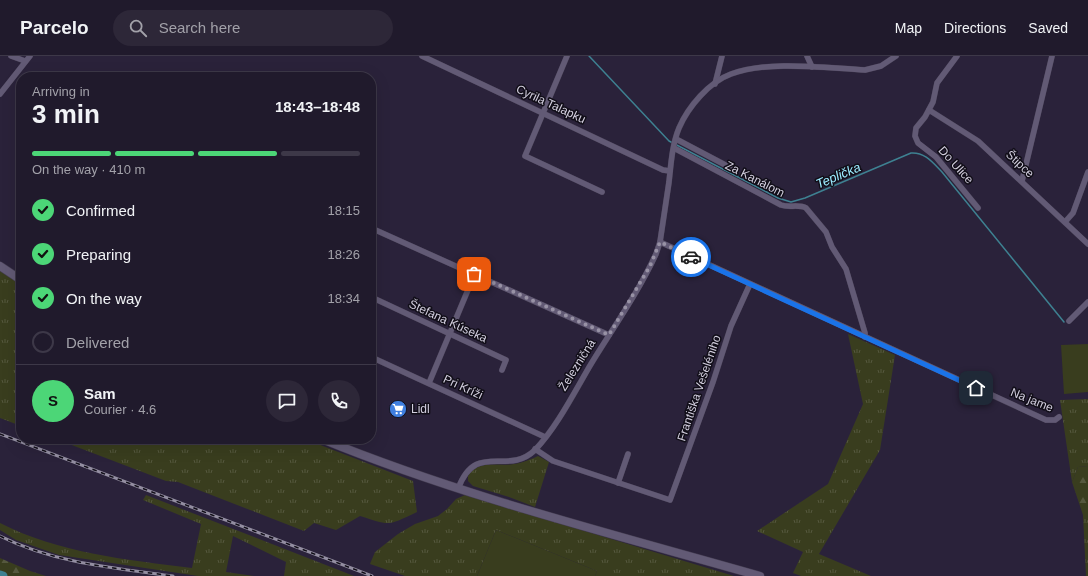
<!DOCTYPE html>
<meta charset="utf-8">
<style>
:root{--surface:#201a2c;--page:#2d2738;--text:#f1f3f6;--muted:#a2a1a9;--line:#3d3848;--accent:#4cd677}
body{margin:0;font-family:Helvetica,sans-serif;background:var(--page);color:var(--text);height:100vh;display:flex;flex-direction:column;font-size:15px;white-space:nowrap}
*{box-sizing:border-box;margin:0}
p{font-size:13px;color:var(--muted)}
.icon{flex:none;width:22px;height:22px;fill:none;stroke:currentColor;stroke-width:2;stroke-linecap:round;stroke-linejoin:round}
.map{position:relative;flex:1;overflow:hidden}
.drawer{position:absolute;left:16px;top:16px;width:360px;height:372px;display:flex;flex-direction:column;background:var(--surface);border-radius:16px;box-shadow:0 4px 16px #0002,0 0 0 1px var(--line)}
.drawer>*{flex:none}
.pin{position:absolute;display:grid;place-items:center;width:34px;height:34px;color:#fff;margin:-17px;border-radius:8px;box-shadow:0 2px 6px #0006}
.courier{position:absolute;display:grid;place-items:center;width:40px;height:40px;margin:-20px;border:3px solid #1a73e8;border-radius:50%;background:#fff;color:#222;box-shadow:0 1px 5px #0007}
.headline em{font-style:normal;font-weight:700}
.headline div{display:flex;flex-direction:column-reverse}
.headline{display:flex;align-items:center;justify-content:space-between;height:68px;padding:0 16px}
h1{font-size:26px;font-weight:700;line-height:30px}
.bar{display:grid;grid-template-columns:repeat(4,1fr);gap:6px 4px;align-content:center;height:48px;padding:0 16px}
.bar i{height:5px;border-radius:3px;background:var(--line)}
.bar .selected{background:var(--accent)}
.bar p{grid-column:span 4}
.line{display:flex;align-items:center;gap:10px;padding:0 16px;border-top:1px solid var(--line)}
.line div{flex:1}
.round{display:grid;place-items:center;flex:none;width:42px;height:42px;border-radius:21px;background:var(--page)}
ol{padding:0 16px;list-style:none}
li{display:flex;align-items:center;gap:12px;height:44px}
li p{margin-inline-start:auto}
li .icon{padding:4px;border-radius:50%;background:var(--accent);color:#111;stroke-width:4}
li:last-child{color:var(--muted)}
li i{width:22px;height:22px;border:2px solid var(--line);border-radius:50%}
header{display:flex;align-items:center;gap:24px;box-sizing:border-box;height:56px;padding:0 20px;background:var(--surface);border-bottom:1px solid var(--line)}
header strong{font-size:19px}
nav{display:flex;gap:22px;margin-inline-start:auto;font-size:14px}
.search{width:280px;height:36px;background:var(--page);display:flex;align-items:center;gap:10px;box-sizing:border-box;padding:0 14px;border-radius:22px;color:var(--muted);font-size:15px}
.map>svg:first-child{display:block}
</style>
<header>
<strong>Parcelo</strong>
<div class="search"><svg class="icon" aria-label="search" viewBox="0 0 24 24"><circle cx="10" cy="10" r="6"/><path d="M15 15l6 6"/></svg>Search here</div>
<nav><a>Map</a><a>Directions</a><a>Saved</a></nav>
</header>
<div class="map">
<svg width="1088" height="520" viewBox="0 0 1088 520">
<defs>
<pattern id="grass-tufts" width="24" height="20" patternUnits="userSpaceOnUse"><rect width="24" height="20" fill="#393d1e"/><path d="M3 7l-1-3M5 7V3M7 7l1-3M15 17l-1-3M17 17v-4M19 17l1-3" fill="none" stroke="#55583e"/></pattern>
<pattern id="forest-firs" width="22" height="20" patternUnits="userSpaceOnUse"><rect width="22" height="20" fill="#393d1e"/><path d="M5 1l3.5 6h-7zM16 11l3.5 6h-7z" fill="#55583e"/></pattern>
</defs>
<rect width="100%" height="100%" fill="#2a223a"/>
<g fill="url(#grass-tufts)">
<polygon points="0,214 21,229 21,370 0,362"/>
<polygon points="848,278 895,299 880,394 819,498 871,520 801,520 793,517 803,496 757,475 828,428 863,348"/>
<polygon points="1088,343 1088,410 1078,411 1072,426 1060,344"/>
<path d="M56,383H305L413,425L417,456C387,470 391,470 360,460L336,474L314,467L304,475L178,426L166,425Z"/>
<path d="M538,400L549,406L535,451L509,441L473,430L468,425V420C479,403 498,411 514,408C523,407 531,403 538,400Z"/>
<path d="M146,439L354,520H284L286,506L233,480L226,516L254,520H198L59,499L16,484L0,474V467C58,497 128,504 192,512L201,468L143,444Z"/>
<polygon points="465,439 734,520 595,520 597,515 496,474 477,520 405,520 370,508 375,496 398,478 415,468 438,460 447,453 456,443"/>
<polygon points="1083,459 1088,459 1088,520 1086,520"/>
</g>
<g fill="url(#forest-firs)">
<polygon points="1088,410 1088,459 1083,459 1072,426 1078,411"/>
<polygon points="0,502 30,515 46,520 0,520"/>
</g>
<g fill="#393d1e">
<polygon points="1088,288 1088,336 1064,338 1061,289"/>
<polygon points="496,474 597,515 595,520 477,520"/>
</g>
<g fill="none" stroke-linecap="round" stroke-linejoin="round">
<path stroke="#3e8191" stroke-width="1.5" d="M589,0L669,85L778,142L791,146L805,142L911,97C925,96 933,107 942,116L1064,266"/>
<polyline stroke="#3e8191" stroke-width="9" points="0,519 3,520"/>
<defs>
<g id="minor">
<polyline points="11,0 25,5"/>
<polyline points="422,0 663,114 670,115"/>
<polyline points="567,0 525,100 602,136"/>
<polyline points="807,0 812,11"/>
<polyline points="957,0 937,27 933,46 925,61 916,72 915,80 918,87 936,101 978,152"/>
<polyline points="715,28 722,0"/>
<polyline points="0,38 30,0"/>
<polyline points="929,54 978,85 1088,188"/>
<polyline points="676,83 731,112"/>
<path d="M674,92L781,149C789,152 799,148 806,152L826,176L832,191L846,213L865,277V281"/>
<polyline points="1022,125 1052,0"/>
<polyline points="1065,166 1073,157 1088,116"/>
<polyline points="371,172 609,279"/>
<polyline points="660,186 1046,364 1055,364 1059,361"/>
<polyline points="371,241 506,304 502,314"/>
<polyline points="1069,265 1088,246"/>
<polyline points="371,301 545,381"/>
<polyline points="429,327 478,210"/>
<polyline points="535,393 553,405 670,444 713,326 731,270 750,228"/>
<polyline points="618,427 628,398"/>
<path d="M458,433C476,384 507,421 535,394C557,371 575,335 591,308C613,272 638,237 656,198L660,186C663,166 666,146 669,126C671,108 672,89 679,72C688,51 709,26 731,18C770,4 824,12 865,14L881,10L896,0"/>
</g>
<g id="secondary">
<polyline points="0,210 21,224"/>
<path d="M322,383C464,441 613,478 760,520"/>
</g>
</defs>
<use href="#minor" stroke="#453e52" stroke-width="6"/>
<use href="#secondary" stroke="#453e52" stroke-width="9"/>
<use href="#minor" stroke="#625a75" stroke-width="5.5"/>
<use href="#secondary" stroke="#625a75" stroke-width="8"/>
<defs>
<g id="rail">
<polyline points="0,378 372,520"/>
<path d="M0,480C54,507 114,512 173,520"/>
</g>
</defs>
<use href="#rail" stroke="#938ea1" stroke-width="3"/>
<use href="#rail" stroke="#110e18" stroke-width="1.5" stroke-dasharray="4.5" stroke-linecap="butt"/>
</g>
<g fill="none" stroke-linecap="round" stroke-linejoin="round">
<polyline stroke="#9892a5" stroke-width="4" stroke-dasharray="0 7.2" points="474,218 609,279 650,210 660,186 691,201"/>
<polyline stroke="#1a73e8" stroke-width="5" points="691,201 976,332"/>
</g>
<defs>
<symbol id="supermarket-disc" viewBox="-11 -11 22 22"><circle r="9.5" fill="#3f7fe0" stroke="#110e18"/><path d="M-6-5.5h2.5l.6 2H6L4.5 2H-2.5L-4.4-4H-6ZM-1.5 3.2a1.3 1.3 0 1 0 .1 0ZM3 3.2a1.3 1.3 0 1 0 .1 0Z" fill="#fff"/></symbol>
</defs>
<g fill-rule="evenodd">
<use href="#supermarket-disc" x="388" y="343" width="20" height="20"/>
</g>
<g text-anchor="middle" stroke-width="3" stroke-linejoin="round" paint-order="stroke">
<g font-size="12" fill="#d3cfdf" stroke="#110e18">
<text transform="translate(551 48) rotate(25)" y="4">Cyrila Talapku</text>
<text transform="translate(1020 108) rotate(43)" y="4">Štipce</text>
<text transform="translate(956 109) rotate(48)" y="4">Do Ulice</text>
<text transform="translate(755 123) rotate(27)" y="4">Za Kanálom</text>
<text transform="translate(448 265) rotate(25)" y="4">Štefana Kúseka</text>
<text transform="translate(577 309) rotate(-58)" y="4">Železničná</text>
<text transform="translate(463 331) rotate(25)" y="4">Pri Kríži</text>
<text transform="translate(699 332) rotate(-71)" y="4">Františka Vešeléniho</text>
<text transform="translate(1032 344) rotate(22)" y="4">Na jame</text>
</g>
<g font-size="12" fill="#d3cfdf" stroke="#110e18" text-anchor="start">
<text x="411" y="357">Lidl</text>
</g>
<g font-size="13" font-style="italic" fill="#9cebff" stroke="#110e18">
<text transform="translate(838 119) rotate(-23)" y="5">Teplička</text>
</g>
</g>
</svg>
<div class="pin" style="left:474px;top:218px;background:#ea580c"><svg class="icon" aria-label="bag" viewBox="0 0 24 24"><path d="M5 8h14l-1 12H6zM9 8a3 3 0 0 1 6 0"/></svg></div>
<div class="pin" style="left:976px;top:332px;background:#1f2937"><svg class="icon" aria-label="home" viewBox="0 0 24 24"><path d="M3 11l9-7 9 7M6 9v11h12V9"/></svg></div>
<div class="courier" style="left:691px;top:201px"><svg class="icon" aria-label="car" viewBox="0 0 24 24"><path d="M5 17H2v-5l4-1 3-4h7l3 4 3 1v5h-3M9 17h6M6 11h13"/><circle cx="7" cy="17" r="2"/><circle cx="17" cy="17" r="2"/></svg></div>
<section class="drawer">
<div class="headline"><div><h1>3 min</h1><p>Arriving in</p></div><em>18:43–18:48</em></div>
<div class="bar"><i class="selected"></i><i class="selected"></i><i class="selected"></i><i></i><p>On the way · 410 m</p></div>
<ol>
<li><svg class="icon" aria-label="check" viewBox="0 0 24 24"><path d="M5 12l5 5 9-10"/></svg>Confirmed<p>18:15</p></li>
<li><svg class="icon" aria-label="check" viewBox="0 0 24 24"><path d="M5 12l5 5 9-10"/></svg>Preparing<p>18:26</p></li>
<li><svg class="icon" aria-label="check" viewBox="0 0 24 24"><path d="M5 12l5 5 9-10"/></svg>On the way<p>18:34</p></li>
<li><i></i>Delivered</li>
</ol>
<div class="line" style="height:72px"><b class="round" style="background:var(--accent);color:#111">S</b><div><b>Sam</b><p>Courier · 4.6</p></div><a class="round"><svg class="icon" aria-label="chat" viewBox="0 0 24 24"><path d="M4 5h16v11H9l-5 4z"/></svg></a><a class="round"><svg class="icon" aria-label="phone" viewBox="0 0 24 24"><path d="M5 4h4l2 5-3 2q2 4 5 5l2-3 5 2v4C11 20 4 13 5 4z"/></svg></a></div>
</section>
</div>
